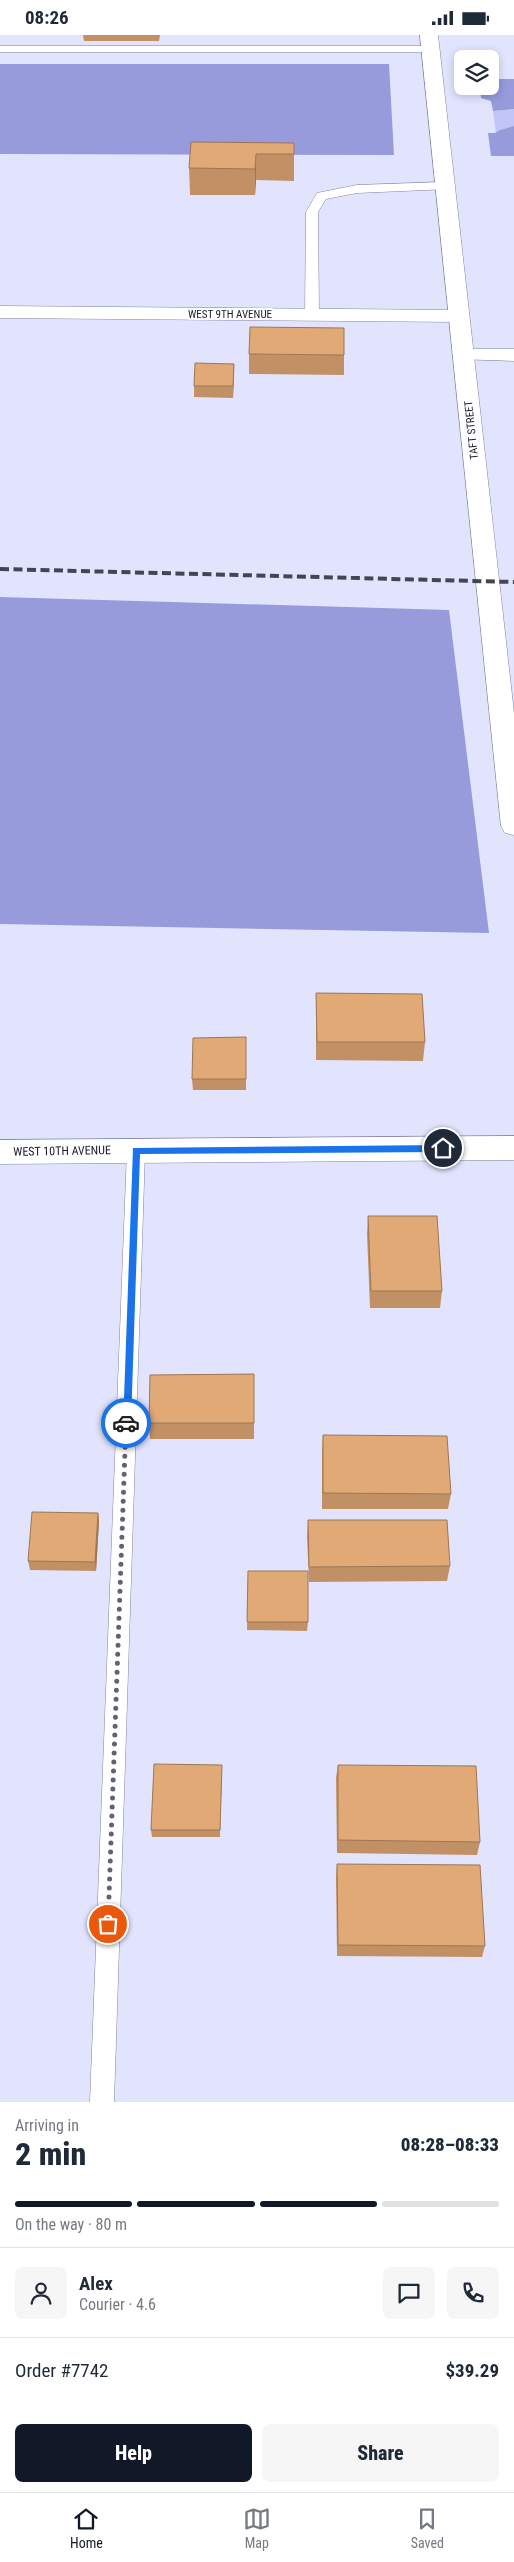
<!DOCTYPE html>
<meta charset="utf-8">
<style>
:root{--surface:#fff;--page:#f6f6f7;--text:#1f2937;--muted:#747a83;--line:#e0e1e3;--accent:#111827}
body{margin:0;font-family:"Roboto Condensed",sans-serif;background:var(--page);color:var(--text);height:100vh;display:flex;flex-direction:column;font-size:19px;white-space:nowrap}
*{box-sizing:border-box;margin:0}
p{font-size:16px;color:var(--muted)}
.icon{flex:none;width:28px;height:28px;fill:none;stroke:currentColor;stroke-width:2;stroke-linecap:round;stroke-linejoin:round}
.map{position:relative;height:2067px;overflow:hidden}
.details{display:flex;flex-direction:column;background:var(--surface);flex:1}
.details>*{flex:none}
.buttons{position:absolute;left:454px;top:15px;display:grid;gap:10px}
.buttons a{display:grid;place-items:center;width:45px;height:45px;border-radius:8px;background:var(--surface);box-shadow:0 2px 8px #0003;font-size:25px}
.pin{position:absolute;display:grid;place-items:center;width:42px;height:42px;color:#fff;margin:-21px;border:2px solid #fff;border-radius:50%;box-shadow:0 1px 5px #0007}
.courier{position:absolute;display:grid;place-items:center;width:50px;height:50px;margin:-25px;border:4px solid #1a73e8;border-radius:50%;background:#fff;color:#222;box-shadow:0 1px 6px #0007}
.headline em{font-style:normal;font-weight:800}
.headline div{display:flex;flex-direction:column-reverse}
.headline{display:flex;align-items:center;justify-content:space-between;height:85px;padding:0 15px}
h1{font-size:32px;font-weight:800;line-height:38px}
.bar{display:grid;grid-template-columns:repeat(4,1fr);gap:8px 5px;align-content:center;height:60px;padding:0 15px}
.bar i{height:6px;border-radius:4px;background:var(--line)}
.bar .active{background:var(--accent)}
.bar p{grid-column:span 4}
.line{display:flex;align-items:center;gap:12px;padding:0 15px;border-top:1px solid var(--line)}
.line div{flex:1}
.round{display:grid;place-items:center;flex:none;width:52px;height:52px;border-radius:8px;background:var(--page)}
.button{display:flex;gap:10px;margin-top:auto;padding:10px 15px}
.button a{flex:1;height:58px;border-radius:8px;background:var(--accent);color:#fff;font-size:20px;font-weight:800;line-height:58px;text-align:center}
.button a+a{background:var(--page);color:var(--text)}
.status{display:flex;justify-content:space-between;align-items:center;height:35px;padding:0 25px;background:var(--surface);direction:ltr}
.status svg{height:14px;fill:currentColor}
.menu{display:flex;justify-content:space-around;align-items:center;height:70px;border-top:1px solid var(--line);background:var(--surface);font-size:14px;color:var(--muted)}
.menu a{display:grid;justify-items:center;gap:2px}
.menu .active{color:var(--accent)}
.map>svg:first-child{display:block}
</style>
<div class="status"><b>08:26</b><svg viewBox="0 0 49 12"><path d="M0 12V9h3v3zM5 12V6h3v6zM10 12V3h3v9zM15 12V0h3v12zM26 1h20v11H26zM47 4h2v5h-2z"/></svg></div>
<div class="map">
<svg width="514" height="2067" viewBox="0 0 514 2067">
<rect width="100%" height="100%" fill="#e2e4fe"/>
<polygon fill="#c1c5f7" points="514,74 514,91 500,95 496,98 493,76"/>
<g fill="#979bdb">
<polygon points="0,29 389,29 394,120 0,119"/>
<polygon points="492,44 514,44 514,74 493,76 491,66 481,63 480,51 490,51 490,45"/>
<polygon points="514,91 514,121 491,121 488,98 495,98 500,95"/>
<polygon points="0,562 449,575 489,898 0,889"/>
</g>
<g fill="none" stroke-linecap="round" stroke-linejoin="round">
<defs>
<g id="lane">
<polygon points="0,11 430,11 436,14 430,17 0,17"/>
<polygon points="445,147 451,151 449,154 357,158 326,164 318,177 319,280 312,284 307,283 305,280 306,177 317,158 357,150"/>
<polygon points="136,1109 142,1111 145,1116 114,2067 90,2067 127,1116 130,1111"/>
</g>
<g id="street">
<polygon points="0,271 459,275 466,277 469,281 466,285 459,287 0,283"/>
<polygon points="463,314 514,314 514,326 456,324 453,320 456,316"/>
<polygon points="514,1101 514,1125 0,1129 0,1105"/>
</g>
<polygon id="secondary" points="420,0 438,0 514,678 514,800 505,798 501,791"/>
</defs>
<use href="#lane" stroke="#8183a1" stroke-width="1"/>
<use href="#street" stroke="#8183a1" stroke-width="1"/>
<use href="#secondary" stroke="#8183a1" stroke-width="1"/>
<use href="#lane" fill="#fff" fill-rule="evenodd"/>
<use href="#street" fill="#fff" fill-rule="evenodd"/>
<use href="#secondary" fill="#fff" fill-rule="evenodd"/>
<polyline stroke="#434553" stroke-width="4" stroke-dasharray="9 4.5" stroke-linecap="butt" points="0,534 514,547"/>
</g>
<g fill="#c19165">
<polygon points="83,0 160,0 159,6 84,6"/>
<polygon points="294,108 294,146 256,145 255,160 190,160 189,133"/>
<polygon points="249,319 344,320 344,340 249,339"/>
<polygon points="234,329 233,363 194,362 194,351"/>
<polygon points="316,958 425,1007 423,1026 316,1025"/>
<polygon points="246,1002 246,1055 193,1055 192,1044"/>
<polygon points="368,1181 442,1256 440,1273 370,1273 367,1199"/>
<polygon points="254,1339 254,1404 150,1404 149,1388"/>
<polygon points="323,1400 451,1459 448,1474 322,1474 322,1417"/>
<polygon points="98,1478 99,1487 96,1536 30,1535 28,1526"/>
<polygon points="308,1485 450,1531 447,1546 309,1547 307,1501"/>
<polygon points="248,1536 308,1587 307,1596 247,1595"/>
<polygon points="338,1730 480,1807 477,1820 337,1818 336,1743"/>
<polygon points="222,1737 220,1802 152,1802 151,1795"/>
<polygon points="337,1829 485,1911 482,1922 337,1921 336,1841"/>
</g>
<g fill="#9d7653">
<polygon points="256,119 256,145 255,160 255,134"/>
<polygon points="234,329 234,341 233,363 233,351"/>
<polygon points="98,1478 99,1487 96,1536 95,1527"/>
</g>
<g fill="#e0a976" stroke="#9d7653">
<polygon points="191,107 294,108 294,119 256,119 255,134 189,133"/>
<polygon points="250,292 344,293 344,320 249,319"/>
<polygon points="195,328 234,329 233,351 194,351"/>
<polygon points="316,958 422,959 425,1007 317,1007"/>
<polygon points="246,1002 246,1044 192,1044 193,1003"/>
<polygon points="368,1181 437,1181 442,1256 371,1256"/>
<polygon points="254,1339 254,1388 149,1388 150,1340"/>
<polygon points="323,1400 447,1401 451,1459 323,1458"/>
<polygon points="32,1477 98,1478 95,1527 28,1526"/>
<polygon points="308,1485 447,1485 450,1531 309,1532"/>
<polygon points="248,1536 308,1536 308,1587 247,1587"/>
<polygon points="154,1729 222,1730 220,1795 151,1795"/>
<polygon points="338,1730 476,1731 480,1807 338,1805"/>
<polygon points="337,1829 480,1830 485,1911 338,1910"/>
</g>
<polygon fill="#1a73e8" points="443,1110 447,1113 443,1117 140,1119 131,1388 129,1391 123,1391 133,1113"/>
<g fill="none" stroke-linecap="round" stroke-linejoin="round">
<polyline stroke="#616273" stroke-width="5" stroke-dasharray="0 9" points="108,1889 126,1388"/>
</g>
<g text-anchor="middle" stroke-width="4" stroke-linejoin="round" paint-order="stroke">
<g font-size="11" fill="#1b1c28" stroke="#fff">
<text x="230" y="283">WEST 9TH AVENUE</text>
<text transform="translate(471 395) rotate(-96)" y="4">TAFT STREET</text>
</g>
<g font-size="12" fill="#1b1c28" stroke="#fff">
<text transform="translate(62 1116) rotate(-1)" y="4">WEST 10TH AVENUE</text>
</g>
</g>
</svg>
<div class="buttons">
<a><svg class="icon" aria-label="layers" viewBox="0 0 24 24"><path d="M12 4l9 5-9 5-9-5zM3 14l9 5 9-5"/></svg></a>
</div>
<div class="pin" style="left:108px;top:1889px;background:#ea580c"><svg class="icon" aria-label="bag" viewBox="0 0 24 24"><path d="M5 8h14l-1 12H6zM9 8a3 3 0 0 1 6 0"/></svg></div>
<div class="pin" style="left:443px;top:1113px;background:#1f2937"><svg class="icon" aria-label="home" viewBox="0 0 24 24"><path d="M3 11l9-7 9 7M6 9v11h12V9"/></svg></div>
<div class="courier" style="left:126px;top:1388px"><svg class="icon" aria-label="car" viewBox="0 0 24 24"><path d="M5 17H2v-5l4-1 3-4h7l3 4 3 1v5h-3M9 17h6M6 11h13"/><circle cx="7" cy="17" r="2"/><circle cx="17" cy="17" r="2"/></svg></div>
</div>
<section class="details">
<div class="headline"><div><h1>2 min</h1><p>Arriving in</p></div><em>08:28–08:33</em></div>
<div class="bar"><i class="active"></i><i class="active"></i><i class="active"></i><i></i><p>On the way · 80 m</p></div>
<div class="line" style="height:90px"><a class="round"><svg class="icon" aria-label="person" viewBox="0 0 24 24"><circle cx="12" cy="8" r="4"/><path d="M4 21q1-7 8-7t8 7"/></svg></a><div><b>Alex</b><p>Courier · 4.6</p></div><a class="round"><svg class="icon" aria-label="chat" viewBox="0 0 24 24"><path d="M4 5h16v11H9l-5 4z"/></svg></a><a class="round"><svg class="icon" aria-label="phone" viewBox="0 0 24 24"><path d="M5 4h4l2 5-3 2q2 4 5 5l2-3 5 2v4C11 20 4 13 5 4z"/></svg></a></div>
<div class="line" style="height:65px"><div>Order #7742</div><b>$39.29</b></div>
<div class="button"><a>Help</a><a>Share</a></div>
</section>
<nav class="menu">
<a class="active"><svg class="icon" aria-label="home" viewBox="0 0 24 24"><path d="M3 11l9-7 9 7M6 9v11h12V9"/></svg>Home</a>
<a><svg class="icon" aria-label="map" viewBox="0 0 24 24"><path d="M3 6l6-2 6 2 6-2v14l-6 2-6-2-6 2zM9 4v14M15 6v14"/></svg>Map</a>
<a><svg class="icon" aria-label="saved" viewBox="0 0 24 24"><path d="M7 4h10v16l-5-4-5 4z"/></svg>Saved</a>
</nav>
